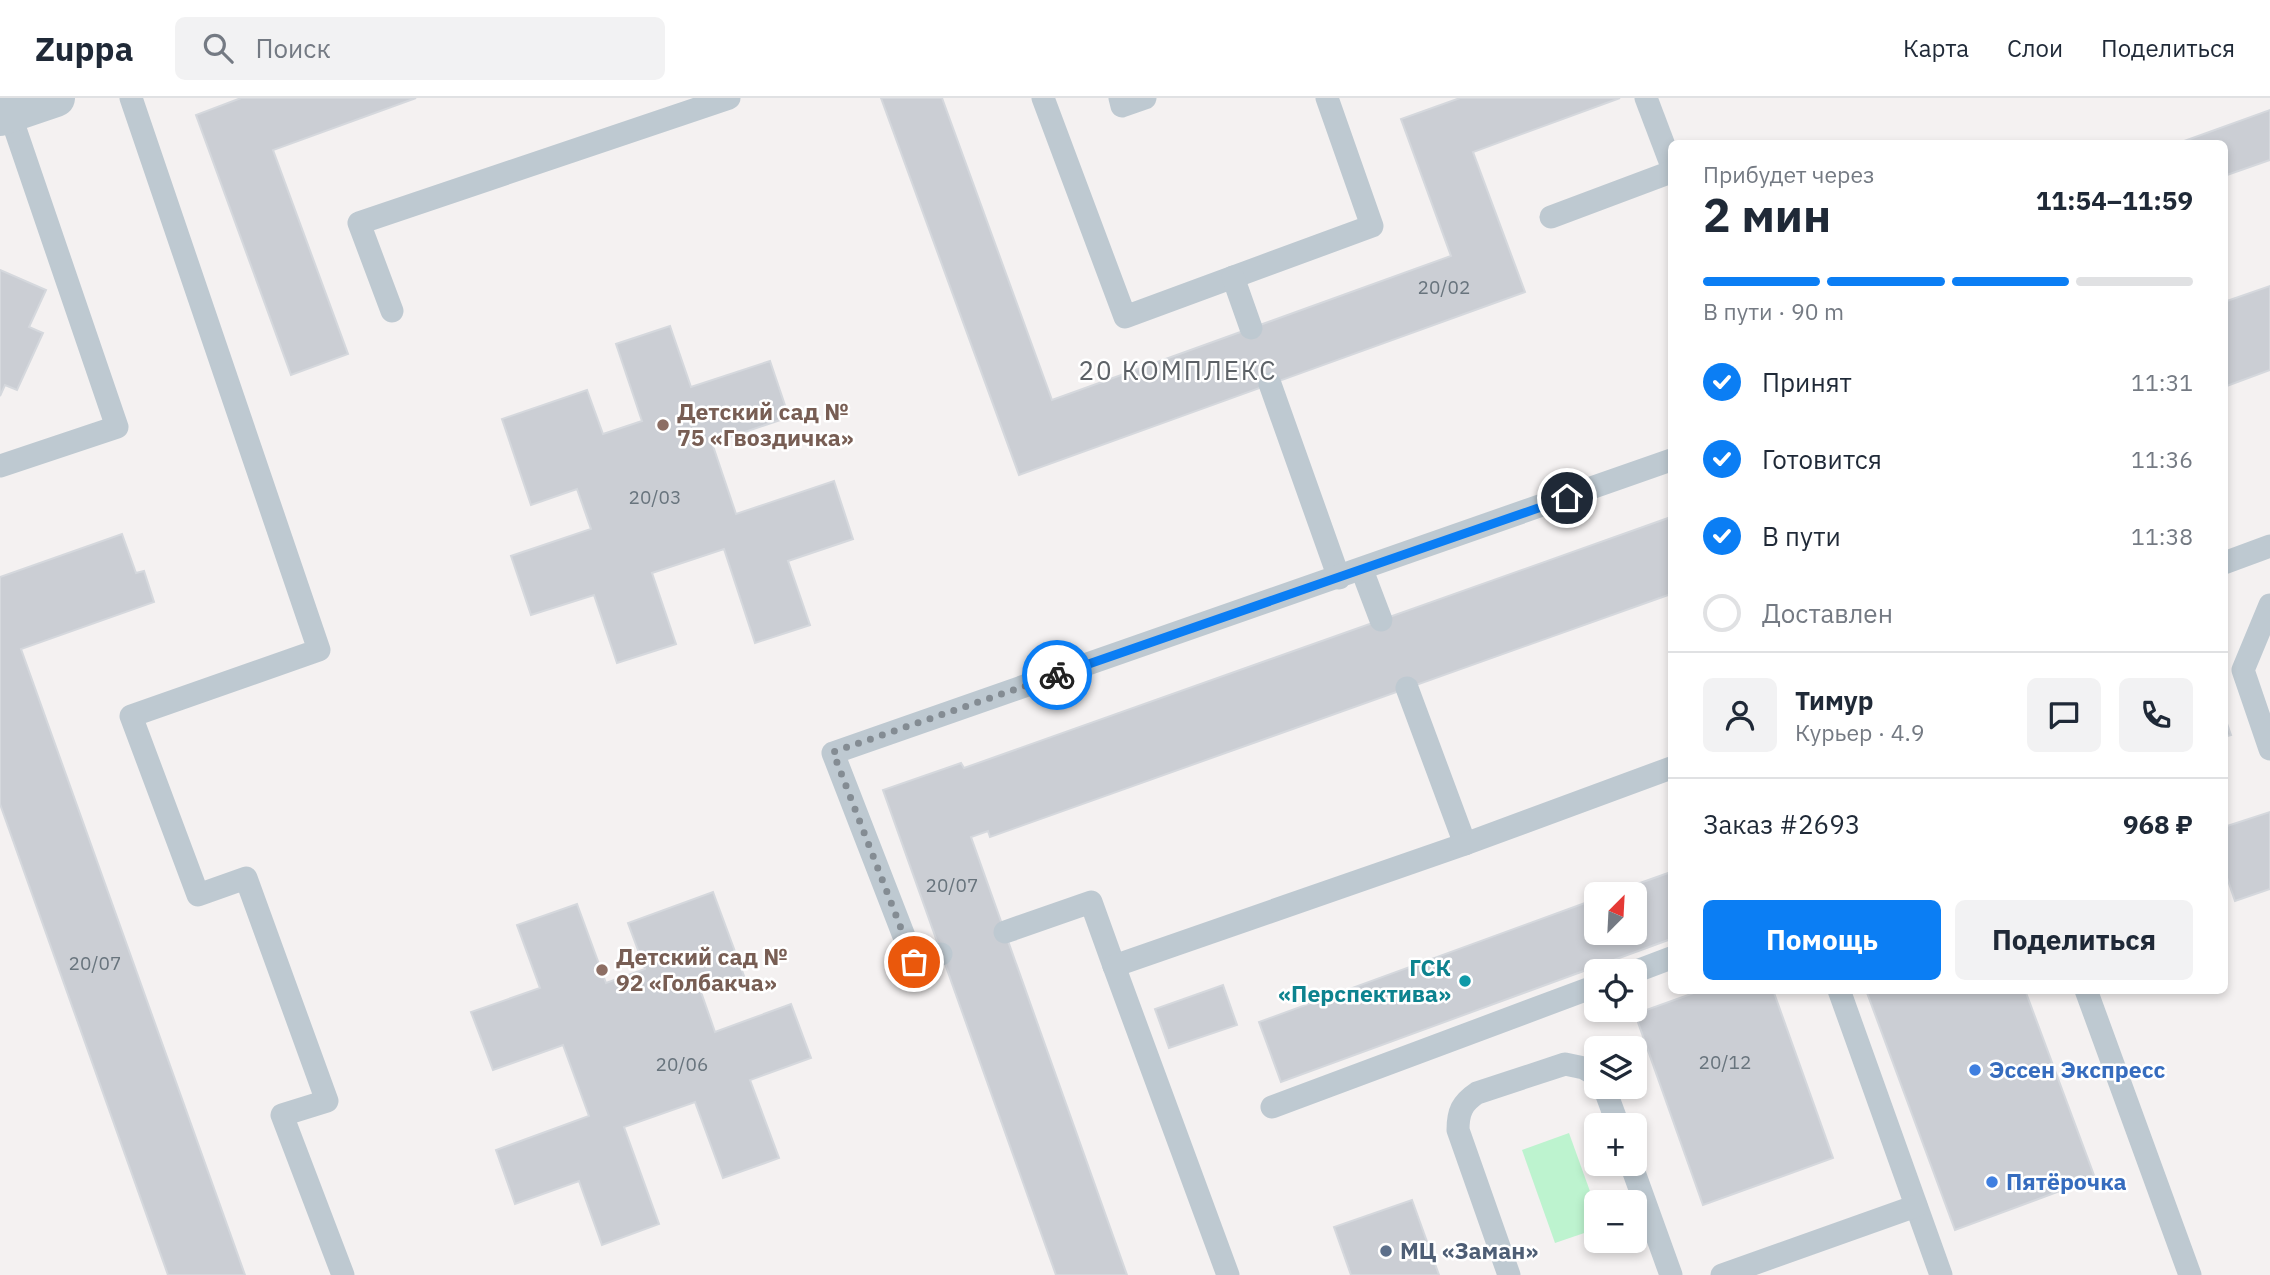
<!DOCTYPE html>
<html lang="ru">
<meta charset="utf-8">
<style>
:root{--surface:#fff;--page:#f2f2f3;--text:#1f2937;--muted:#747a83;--line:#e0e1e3;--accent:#0b7ef4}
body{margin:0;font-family:"IBM Plex Sans",sans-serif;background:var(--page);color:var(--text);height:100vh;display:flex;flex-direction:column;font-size:26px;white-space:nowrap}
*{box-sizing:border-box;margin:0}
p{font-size:23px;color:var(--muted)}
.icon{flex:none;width:38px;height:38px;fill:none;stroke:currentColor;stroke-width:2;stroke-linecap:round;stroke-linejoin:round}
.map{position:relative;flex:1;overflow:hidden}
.side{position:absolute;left:1668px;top:42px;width:560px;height:854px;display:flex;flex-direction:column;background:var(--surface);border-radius:10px;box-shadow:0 4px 10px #0003}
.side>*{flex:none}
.needle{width:46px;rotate:24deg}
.tools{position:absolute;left:1584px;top:784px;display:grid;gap:14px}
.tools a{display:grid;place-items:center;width:63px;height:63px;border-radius:10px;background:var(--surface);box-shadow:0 4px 10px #0003;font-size:35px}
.pin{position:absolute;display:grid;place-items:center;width:60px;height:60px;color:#fff;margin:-30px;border:4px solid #fff;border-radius:50%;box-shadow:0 2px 7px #0007}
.courier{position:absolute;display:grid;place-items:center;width:70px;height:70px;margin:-35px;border:5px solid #0b7ef4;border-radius:50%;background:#fff;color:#222;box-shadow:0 2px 9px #0007}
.summary em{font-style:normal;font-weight:700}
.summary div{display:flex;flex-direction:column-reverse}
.summary{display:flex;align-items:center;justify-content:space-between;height:119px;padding:0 35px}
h1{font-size:46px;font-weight:700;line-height:52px}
.bar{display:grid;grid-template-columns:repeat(4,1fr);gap:10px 7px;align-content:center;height:84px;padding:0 35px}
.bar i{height:9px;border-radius:5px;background:var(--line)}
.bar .selected{background:var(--accent)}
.bar p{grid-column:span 4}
.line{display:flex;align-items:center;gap:18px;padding:0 35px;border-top:2px solid var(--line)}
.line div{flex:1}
.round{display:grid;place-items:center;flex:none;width:74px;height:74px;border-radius:10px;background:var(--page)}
ol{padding:0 35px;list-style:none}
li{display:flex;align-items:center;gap:21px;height:77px}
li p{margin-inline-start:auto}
li .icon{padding:7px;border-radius:50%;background:var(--accent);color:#fff;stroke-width:4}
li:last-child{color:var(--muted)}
li i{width:38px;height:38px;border:4px solid var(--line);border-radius:50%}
.primary-button{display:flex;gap:14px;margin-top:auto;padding:14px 35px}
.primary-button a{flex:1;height:80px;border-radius:10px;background:var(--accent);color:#fff;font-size:28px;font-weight:700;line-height:80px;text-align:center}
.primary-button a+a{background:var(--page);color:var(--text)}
header{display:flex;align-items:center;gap:42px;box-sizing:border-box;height:98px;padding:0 35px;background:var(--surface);border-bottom:2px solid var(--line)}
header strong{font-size:33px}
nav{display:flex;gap:38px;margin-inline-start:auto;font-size:24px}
.search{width:490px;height:63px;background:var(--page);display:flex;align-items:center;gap:18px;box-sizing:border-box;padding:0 24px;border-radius:10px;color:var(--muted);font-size:26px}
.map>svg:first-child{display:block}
</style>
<header>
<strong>Zuppa</strong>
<div class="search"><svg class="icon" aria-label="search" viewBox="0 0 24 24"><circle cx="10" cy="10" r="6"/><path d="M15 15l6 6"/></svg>Поиск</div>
<nav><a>Карта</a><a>Слои</a><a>Поделиться</a></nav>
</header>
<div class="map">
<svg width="2270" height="1177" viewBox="0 0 2270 1177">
<rect width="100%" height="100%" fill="#f4f1f1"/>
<polygon fill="#bdf3cf" points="1569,1035 1596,1110 1596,1131 1555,1145 1522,1052"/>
<g fill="#cbced4" stroke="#d5d8dd" stroke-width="2">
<polygon points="241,0 416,0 273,52 348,256 291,277 196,17"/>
<polygon points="881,0 942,0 1052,302 1451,158 1401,21 1460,0 1620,0 1473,54 1525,194 1019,377"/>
<polygon points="2270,12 2270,62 2224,78 2224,46 2176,46"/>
<polygon points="0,172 46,192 29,229 43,235 17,292 5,287 0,298"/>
<polygon points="2270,188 2270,272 2224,289 2224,204"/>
<polygon points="670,228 691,289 770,263 789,319 712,345 736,416 834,383 853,441 788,463 810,527 755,545 724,451 652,475 676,546 617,565 594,497 531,517 511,458 591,431 577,391 531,407 502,321 587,292 603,336 642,323 616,246"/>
<polygon points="1671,419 1671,496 990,739 988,733 971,739 1127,1177 1056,1177 883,692 961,665 964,670"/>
<polygon points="122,436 136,475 144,473 154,504 21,551 245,1177 168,1177 0,706 0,479"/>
<polygon points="2224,617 2231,637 2224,639"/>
<polygon points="2270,714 2270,791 2235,803 2224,771 2224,729"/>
<polygon points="1671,774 1671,841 1281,984 1259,924 1596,801 1596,835 1634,835 1634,796 1609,796"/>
<polygon points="713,794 744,878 701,894 715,934 791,906 811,960 750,982 779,1060 723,1080 695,1004 624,1029 659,1126 602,1147 579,1083 515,1106 496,1052 589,1018 563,947 493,972 471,914 540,890 517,827 577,806 606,885 645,871 628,825"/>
<polygon points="1223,887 1237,927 1169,950 1155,911"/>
<polygon points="1702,892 1773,892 1833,1060 1703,1107 1635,916"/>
<polygon points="1866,892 2025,892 2095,1080 1955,1132"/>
<polygon points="1412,1102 1439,1177 1351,1177 1334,1129"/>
</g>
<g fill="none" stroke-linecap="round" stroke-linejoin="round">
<g stroke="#bec9d1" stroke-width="23">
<polyline points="131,0 319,552 131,618 198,797 246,780 327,1003 282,1017 343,1177"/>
<polyline points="1043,0 1125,219 1372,128 1327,0"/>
<polyline points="1120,0 1122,8 1145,0"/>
<polyline points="1646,0 1671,66"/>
<polyline points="1551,119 1671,74"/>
<polyline points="1233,179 1251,230"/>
<polyline points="392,213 359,125 729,0"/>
<polyline points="1270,286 1339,480"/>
<polyline points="0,368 117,329 10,16"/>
<polyline points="2224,465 2270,448"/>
<polyline points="1362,472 1381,522"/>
<polyline points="2270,507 2243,572 2270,651"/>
<polyline points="1407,590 1465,746"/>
<polyline points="1005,834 1091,804 1114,868"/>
<polyline points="941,856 914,864 833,655 1671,362"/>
<polyline points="1634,874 1671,860"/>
<polyline points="1839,892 1941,1177"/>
<polyline points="2086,892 2190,1177"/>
<polyline points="1604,989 1618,1027"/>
<polyline points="1272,1009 1596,888"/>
<polyline points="1631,1066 1671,1177"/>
<polyline points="1228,1177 1114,868 1465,746 1671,670"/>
<path d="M1509,1177L1458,1032C1458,1014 1462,1005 1477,995L1565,966L1584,970L1596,977"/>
<polyline points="1722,1177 1916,1108"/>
</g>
<polyline stroke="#bec9d1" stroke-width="38" points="0,19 56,0"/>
</g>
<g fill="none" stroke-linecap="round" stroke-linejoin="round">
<polyline stroke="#848c93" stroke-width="7" stroke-dasharray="0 12.6" points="914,864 833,654 1057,577"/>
<polyline stroke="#0b7ef4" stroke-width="9" points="1057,577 1567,400"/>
</g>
<g fill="#8d6e63" stroke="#fff" stroke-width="2.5">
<circle cx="663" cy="327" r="7"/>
<circle cx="602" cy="872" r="7"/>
</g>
<circle fill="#0f9aa8" stroke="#fff" stroke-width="2.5" cx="1465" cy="883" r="7"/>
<g fill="#3f7fe0" stroke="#fff" stroke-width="2.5">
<circle cx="1975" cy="972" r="7"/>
<circle cx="1992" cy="1084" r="7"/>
</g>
<circle fill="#5c6f8a" stroke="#fff" stroke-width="2.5" cx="1386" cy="1153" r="7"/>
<g text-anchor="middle" stroke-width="5" stroke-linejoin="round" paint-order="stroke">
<g font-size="19" fill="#68747d">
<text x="1444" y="196">20/02</text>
<text x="655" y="406">20/03</text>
<text x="952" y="794">20/07</text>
<text x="95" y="872">20/07</text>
<text x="1725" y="971">20/12</text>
<text x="682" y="973">20/06</text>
</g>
<g font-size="23" font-weight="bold" fill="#785e54" stroke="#fff" text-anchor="start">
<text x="677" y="322">Детский сад №<tspan x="677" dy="26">75 «Гвоздичка»</tspan></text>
<text x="616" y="867">Детский сад №<tspan x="616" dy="26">92 «Голбакча»</tspan></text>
</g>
<g font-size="23" font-weight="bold" fill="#0d838f" stroke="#fff" text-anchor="end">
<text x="1451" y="878">ГСК<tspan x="1451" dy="26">«Перспектива»</tspan></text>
</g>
<g font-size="23" font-weight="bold" fill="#366cbe" stroke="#fff" text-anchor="start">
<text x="1989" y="980">Эссен Экспресс</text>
<text x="2006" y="1092">Пятёрочка</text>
</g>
<g font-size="23" font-weight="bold" fill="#4e5e75" stroke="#fff" text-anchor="start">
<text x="1400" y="1161">МЦ «Заман»</text>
</g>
<g font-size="26" letter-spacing="2" fill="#5d6267" stroke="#fff">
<text x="1178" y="282">20 КОМПЛЕКС</text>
</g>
</g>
</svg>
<div class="tools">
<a><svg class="needle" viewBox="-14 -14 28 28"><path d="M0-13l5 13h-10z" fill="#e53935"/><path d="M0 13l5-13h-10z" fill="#747a83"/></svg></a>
<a><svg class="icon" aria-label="locate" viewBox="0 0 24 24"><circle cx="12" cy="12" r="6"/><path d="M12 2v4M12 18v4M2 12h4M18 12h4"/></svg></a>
<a><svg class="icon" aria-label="layers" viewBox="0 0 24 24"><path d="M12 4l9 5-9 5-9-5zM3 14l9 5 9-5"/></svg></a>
<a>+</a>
<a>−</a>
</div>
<div class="pin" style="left:914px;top:864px;background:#ea580c"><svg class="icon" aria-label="bag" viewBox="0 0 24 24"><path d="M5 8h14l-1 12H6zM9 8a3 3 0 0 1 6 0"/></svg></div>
<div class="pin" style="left:1567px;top:400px;background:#1f2937"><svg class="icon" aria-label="home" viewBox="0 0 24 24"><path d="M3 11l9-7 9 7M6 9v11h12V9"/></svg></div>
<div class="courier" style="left:1057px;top:577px"><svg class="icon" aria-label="bike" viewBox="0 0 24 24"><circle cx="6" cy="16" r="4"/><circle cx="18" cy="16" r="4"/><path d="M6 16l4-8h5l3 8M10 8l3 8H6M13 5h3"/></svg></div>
<section class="side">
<div class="summary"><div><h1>2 мин</h1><p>Прибудет через</p></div><em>11:54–11:59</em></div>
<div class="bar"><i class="selected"></i><i class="selected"></i><i class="selected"></i><i></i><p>В пути · 90 m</p></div>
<ol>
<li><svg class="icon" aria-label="check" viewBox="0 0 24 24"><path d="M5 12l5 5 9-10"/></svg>Принят<p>11:31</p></li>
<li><svg class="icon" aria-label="check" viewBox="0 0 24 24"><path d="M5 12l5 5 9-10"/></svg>Готовится<p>11:36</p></li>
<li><svg class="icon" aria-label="check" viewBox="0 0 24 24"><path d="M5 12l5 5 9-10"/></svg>В пути<p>11:38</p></li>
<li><i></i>Доставлен</li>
</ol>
<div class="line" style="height:126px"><a class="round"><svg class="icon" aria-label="person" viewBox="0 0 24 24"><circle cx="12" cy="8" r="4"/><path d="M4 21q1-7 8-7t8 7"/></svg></a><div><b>Тимур</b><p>Курьер · 4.9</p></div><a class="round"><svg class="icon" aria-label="chat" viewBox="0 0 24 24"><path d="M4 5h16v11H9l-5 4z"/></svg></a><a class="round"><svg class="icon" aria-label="phone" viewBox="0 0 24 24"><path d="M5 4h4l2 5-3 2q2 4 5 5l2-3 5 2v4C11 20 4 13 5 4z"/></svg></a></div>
<div class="line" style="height:91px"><div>Заказ #2693</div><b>968 ₽</b></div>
<div class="primary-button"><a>Помощь</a><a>Поделиться</a></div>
</section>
</div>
